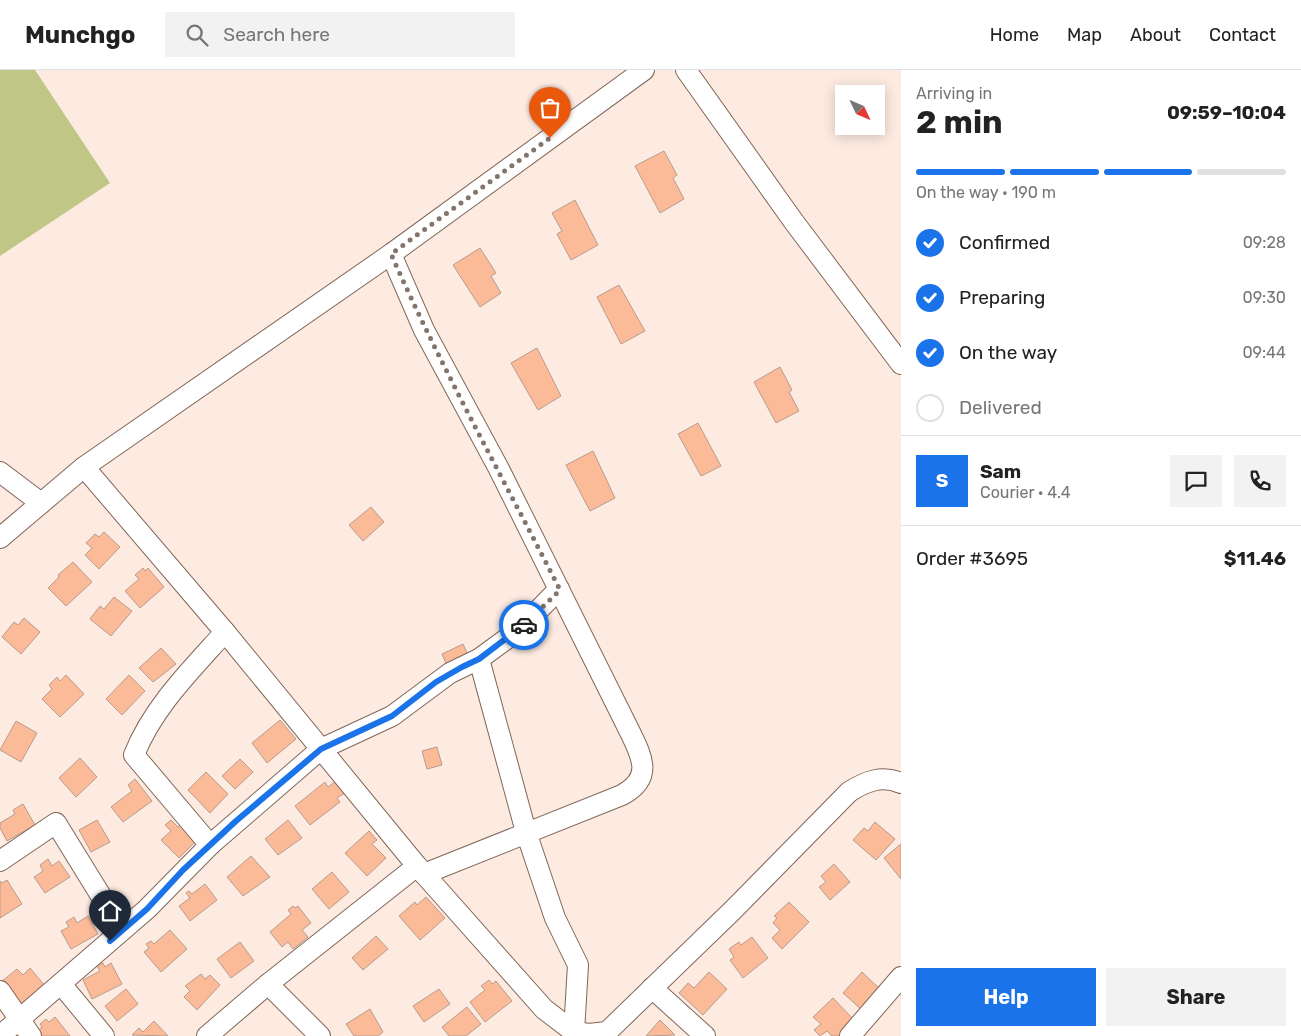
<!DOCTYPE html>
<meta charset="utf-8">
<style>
:root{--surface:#fff;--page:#f2f2f2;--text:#222;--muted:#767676;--line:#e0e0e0;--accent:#1a73e8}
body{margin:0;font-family:Rubik,sans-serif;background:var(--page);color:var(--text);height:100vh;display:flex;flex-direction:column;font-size:19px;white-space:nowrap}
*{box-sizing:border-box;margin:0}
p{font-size:16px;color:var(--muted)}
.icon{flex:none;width:28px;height:28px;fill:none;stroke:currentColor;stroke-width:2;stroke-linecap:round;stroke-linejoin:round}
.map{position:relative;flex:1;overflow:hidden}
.sheet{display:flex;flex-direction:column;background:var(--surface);width:400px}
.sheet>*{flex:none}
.needle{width:32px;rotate:134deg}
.buttons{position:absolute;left:835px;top:15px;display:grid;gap:10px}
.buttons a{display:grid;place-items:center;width:50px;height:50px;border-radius:0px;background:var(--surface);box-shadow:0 2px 12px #0003;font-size:25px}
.pin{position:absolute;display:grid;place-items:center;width:42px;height:42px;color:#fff;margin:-51px -21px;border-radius:50% 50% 50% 0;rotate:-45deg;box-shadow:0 0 5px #0007}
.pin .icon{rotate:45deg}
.courier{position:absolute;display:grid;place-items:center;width:50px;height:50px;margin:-25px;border:4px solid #1a73e8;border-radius:50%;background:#fff;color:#222;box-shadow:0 1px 6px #0007}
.head em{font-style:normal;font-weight:700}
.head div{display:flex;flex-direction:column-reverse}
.head{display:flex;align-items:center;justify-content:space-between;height:85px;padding:0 15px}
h1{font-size:32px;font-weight:700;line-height:38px}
.bar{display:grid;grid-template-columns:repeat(4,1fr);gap:8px 5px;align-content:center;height:60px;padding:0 15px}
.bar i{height:6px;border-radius:4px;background:var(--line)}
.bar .on{background:var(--accent)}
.bar p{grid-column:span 4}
.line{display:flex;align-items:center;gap:12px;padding:0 15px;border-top:1px solid var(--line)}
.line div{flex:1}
.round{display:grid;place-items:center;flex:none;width:52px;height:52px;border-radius:0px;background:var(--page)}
ol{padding:0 15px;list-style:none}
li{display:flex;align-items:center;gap:15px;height:55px}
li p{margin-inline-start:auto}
li .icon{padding:5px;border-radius:50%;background:var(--accent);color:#fff;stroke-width:4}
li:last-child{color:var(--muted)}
li i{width:28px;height:28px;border:2px solid var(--line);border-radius:50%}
.button{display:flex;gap:10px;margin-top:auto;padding:10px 15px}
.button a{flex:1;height:58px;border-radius:0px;background:var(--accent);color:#fff;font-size:20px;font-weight:700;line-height:58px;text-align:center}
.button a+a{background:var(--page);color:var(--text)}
header{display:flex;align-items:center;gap:30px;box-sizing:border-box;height:70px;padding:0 25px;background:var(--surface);border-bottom:1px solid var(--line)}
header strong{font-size:24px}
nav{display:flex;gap:28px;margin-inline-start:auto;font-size:18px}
.search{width:350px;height:45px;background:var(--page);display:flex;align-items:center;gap:12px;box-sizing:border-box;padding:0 18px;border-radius:0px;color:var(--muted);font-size:19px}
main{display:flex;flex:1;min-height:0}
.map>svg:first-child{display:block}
</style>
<header>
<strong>Munchgo</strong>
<div class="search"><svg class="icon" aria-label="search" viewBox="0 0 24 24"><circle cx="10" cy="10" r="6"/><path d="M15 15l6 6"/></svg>Search here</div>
<nav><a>Home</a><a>Map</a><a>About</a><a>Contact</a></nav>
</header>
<main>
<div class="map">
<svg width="901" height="966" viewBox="0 0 901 966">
<rect width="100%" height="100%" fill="#fdebe1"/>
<polygon fill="#c0c685" points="0,0 35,0 110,113 0,186"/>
<g fill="#fbba98" stroke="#b89c8e">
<polygon points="664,81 677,105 673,108 684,129 660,143 635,96"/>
<polygon points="575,130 598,175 571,190 557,164 562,161 552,143"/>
<polygon points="480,178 496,203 491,206 501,223 480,237 453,195"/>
<polygon points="619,215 645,261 621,274 597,227"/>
<polygon points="537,278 561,326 538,340 511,293"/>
<polygon points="780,297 792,320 789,322 799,341 776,353 754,312"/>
<polygon points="698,353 721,396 701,406 678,364"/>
<polygon points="593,381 615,428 590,441 566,395"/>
<polygon points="371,437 384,452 363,471 349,455"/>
<polygon points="104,462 120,477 99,499 85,485 92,478 86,473 95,464 99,467"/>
<polygon points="73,492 92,512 66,536 48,518 59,507 58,505"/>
<polygon points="143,498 145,501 148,498 164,517 140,538 125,521 139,509 135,505"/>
<polygon points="114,527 132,541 111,566 90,549 100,536 104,539"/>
<polygon points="24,548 40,562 21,584 2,567 14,552 18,555"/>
<polygon points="463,574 470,589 448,598 442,584"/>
<polygon points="161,578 176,594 153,612 139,598"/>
<polygon points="66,605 84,624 60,647 42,629 52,619 49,615 57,607 60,611"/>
<polygon points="129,605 145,621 122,645 106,629"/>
<polygon points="280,650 296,669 267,693 252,673"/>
<polygon points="16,651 37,663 21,692 0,680"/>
<polygon points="437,677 442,695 427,699 422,681"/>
<polygon points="80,688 97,707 76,727 59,708"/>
<polygon points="240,689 253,702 235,719 222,706"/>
<polygon points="206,702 228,724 210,743 188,720"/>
<polygon points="135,709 152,731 123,752 111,737 132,721 128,715"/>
<polygon points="336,711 345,723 337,728 340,732 310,755 295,736 325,712 328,717"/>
<polygon points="23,734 35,755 7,771 0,758 0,753 15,744 13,740"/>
<polygon points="97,750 110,772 91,782 79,760"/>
<polygon points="171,750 178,757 183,752 199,768 179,788 161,770 171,761 165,755"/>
<polygon points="288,750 302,768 278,785 265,769"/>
<polygon points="875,752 895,769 876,790 853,770 864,758 868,761"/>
<polygon points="369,761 377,770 372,774 386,788 367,806 345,783"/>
<polygon points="901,774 901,809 884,788"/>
<polygon points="251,786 270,807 243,826 227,807"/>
<polygon points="48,789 52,796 59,791 70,807 45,823 34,807 43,801 40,795"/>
<polygon points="834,794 850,812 830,830 819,817 826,812 821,806"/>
<polygon points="332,802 349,822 329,839 312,819"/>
<polygon points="7,810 22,834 0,848 0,811 2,813"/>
<polygon points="205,814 217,830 190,851 179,836 190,828 186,823 189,821 192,824"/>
<polygon points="426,827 445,848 420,870 399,846 415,832 417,835"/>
<polygon points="789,832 809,852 782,879 772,868 780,860 773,853 777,848 774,846"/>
<polygon points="293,836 295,838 298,836 311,853 302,860 308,867 293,879 288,872 282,877 270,862 291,844 288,840"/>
<polygon points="88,846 98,864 71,879 61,861 69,857 66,852 74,847 77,853"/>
<polygon points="170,860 187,879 161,902 144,882 149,878 146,874 151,871 154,874"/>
<polygon points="376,866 388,879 363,900 352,888"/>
<polygon points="752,867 768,888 743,908 730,890 734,887 729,879 739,872 741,875"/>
<polygon points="240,872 254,891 231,908 217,889"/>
<polygon points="103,893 105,897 111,893 122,914 92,929 83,910 100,901 97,896"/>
<polygon points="30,898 45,916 22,936 1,912 17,899 23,905"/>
<polygon points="709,902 727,919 703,945 679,923 688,913 694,918"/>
<polygon points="862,902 883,922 864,942 843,923"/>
<polygon points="201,904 205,909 210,905 220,915 197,940 184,927 190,921 185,916"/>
<polygon points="489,910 492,914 496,911 512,931 485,952 470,932 485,920 481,916"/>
<polygon points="126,919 138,934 117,951 105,936"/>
<polygon points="439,919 450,934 424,952 413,936"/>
<polygon points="833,928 856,952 841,966 832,966 827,961 820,966 814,960 821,954 813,947"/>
<polygon points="467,937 481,954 466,966 449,966 442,957"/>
<polygon points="370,939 383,962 378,966 354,966 346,954"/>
<polygon points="55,947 70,966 33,966 42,957 40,954 46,949 49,952"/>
<polygon points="660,950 675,965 646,966"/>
<polygon points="154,951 168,966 132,965 139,958 143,962"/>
</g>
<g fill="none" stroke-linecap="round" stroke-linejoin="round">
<defs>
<g id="minor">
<polyline points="686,0 794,152 901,294"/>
<path d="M391,184L424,260L499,399L628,658C641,685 655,707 622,725L424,804"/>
<path d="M84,397L225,562L417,796L544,939L574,962L589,964L607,962L733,840L849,722C866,711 882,705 901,713"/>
<polyline points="0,402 41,433"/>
<polyline points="0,468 84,397 391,184 644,0"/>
<polyline points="479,589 526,762 555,848 578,895 574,962"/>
<path d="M210,775L134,685C153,637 191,600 225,562"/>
<polyline points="0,791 56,753 122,860"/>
<polyline points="61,914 104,966"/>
<polyline points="268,914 320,966"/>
<polyline points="652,918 705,966"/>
<polyline points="0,921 31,966"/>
<polyline points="0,966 147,839 210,775 321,679 392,646 450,603 479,589 520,559 559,519"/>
<polyline points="207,966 268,914 417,796"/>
<polyline points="850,966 901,907"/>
</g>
</defs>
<use href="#minor" stroke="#806759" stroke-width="22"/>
<use href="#minor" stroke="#fff" stroke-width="20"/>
</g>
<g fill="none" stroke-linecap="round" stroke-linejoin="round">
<path stroke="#83756e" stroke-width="5" stroke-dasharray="0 9" d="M524,555L560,520C503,408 442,299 391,184L550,68"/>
<polyline stroke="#1a73e8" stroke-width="6" points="110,871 147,839 183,800 236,751 321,679 392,646 436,612 462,597 479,589 524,555"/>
</g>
</svg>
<div class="buttons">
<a><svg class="needle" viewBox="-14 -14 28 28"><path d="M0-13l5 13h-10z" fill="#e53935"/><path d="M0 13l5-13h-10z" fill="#767676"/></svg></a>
</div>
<div class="pin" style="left:550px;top:68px;background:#ea580c"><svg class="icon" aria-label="bag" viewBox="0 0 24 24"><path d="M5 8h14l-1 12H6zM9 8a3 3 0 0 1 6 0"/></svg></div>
<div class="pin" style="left:110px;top:871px;background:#1f2937"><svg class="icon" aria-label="home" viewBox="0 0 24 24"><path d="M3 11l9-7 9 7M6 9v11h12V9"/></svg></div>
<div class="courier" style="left:524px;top:555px"><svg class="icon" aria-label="car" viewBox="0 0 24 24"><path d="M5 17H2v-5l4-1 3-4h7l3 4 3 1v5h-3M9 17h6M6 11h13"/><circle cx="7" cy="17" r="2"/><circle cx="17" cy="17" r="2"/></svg></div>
</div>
<section class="sheet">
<div class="head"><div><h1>2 min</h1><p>Arriving in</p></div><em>09:59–10:04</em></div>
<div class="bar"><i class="on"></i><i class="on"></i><i class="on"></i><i></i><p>On the way · 190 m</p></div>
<ol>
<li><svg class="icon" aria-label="check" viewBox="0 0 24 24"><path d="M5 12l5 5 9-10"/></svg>Confirmed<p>09:28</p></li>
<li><svg class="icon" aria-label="check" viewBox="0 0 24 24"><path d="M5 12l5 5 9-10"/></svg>Preparing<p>09:30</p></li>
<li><svg class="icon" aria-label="check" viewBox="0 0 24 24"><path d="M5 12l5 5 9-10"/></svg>On the way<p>09:44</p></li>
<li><i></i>Delivered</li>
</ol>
<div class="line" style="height:90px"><b class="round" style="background:var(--accent);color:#fff">S</b><div><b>Sam</b><p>Courier · 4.4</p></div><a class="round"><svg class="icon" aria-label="chat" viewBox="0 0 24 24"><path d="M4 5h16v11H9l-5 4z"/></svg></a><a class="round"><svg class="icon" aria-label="phone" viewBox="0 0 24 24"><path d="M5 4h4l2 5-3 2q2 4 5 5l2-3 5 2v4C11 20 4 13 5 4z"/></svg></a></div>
<div class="line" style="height:65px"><div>Order #3695</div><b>$11.46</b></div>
<div class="button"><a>Help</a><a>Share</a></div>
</section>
</main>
